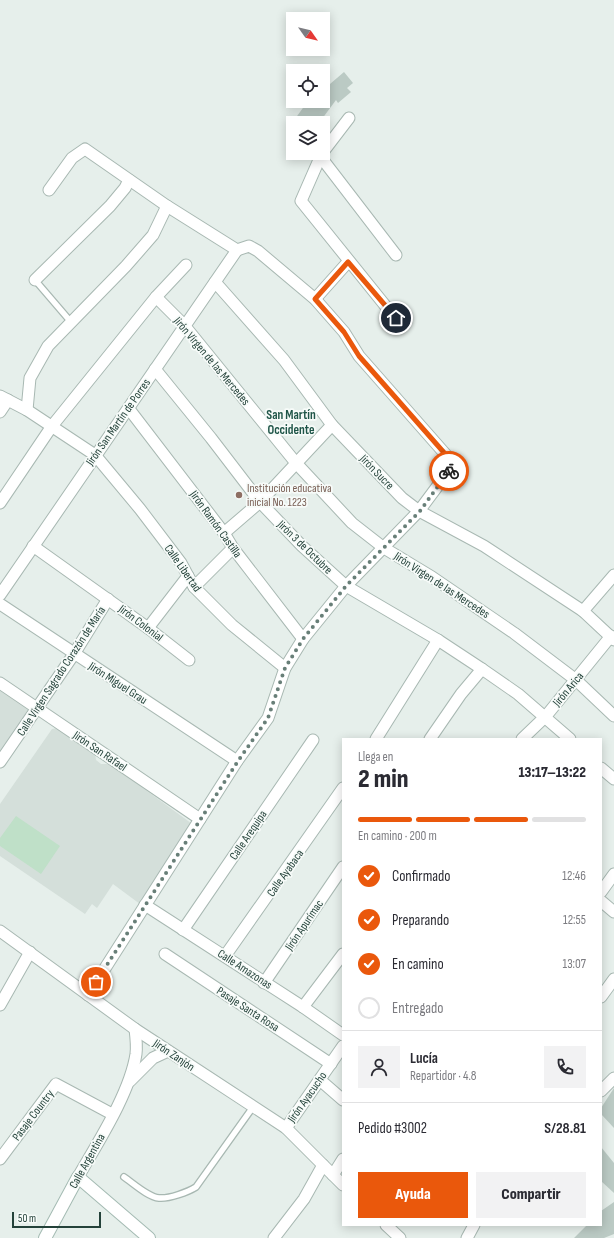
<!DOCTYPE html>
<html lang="es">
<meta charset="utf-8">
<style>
:root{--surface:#fff;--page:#f2f2f3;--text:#2b2b33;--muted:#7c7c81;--line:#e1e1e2;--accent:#ea580c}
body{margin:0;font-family:"Sofia Sans Condensed",sans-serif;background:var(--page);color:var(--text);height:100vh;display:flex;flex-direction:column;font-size:15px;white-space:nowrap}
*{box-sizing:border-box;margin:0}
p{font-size:13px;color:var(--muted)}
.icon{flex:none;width:22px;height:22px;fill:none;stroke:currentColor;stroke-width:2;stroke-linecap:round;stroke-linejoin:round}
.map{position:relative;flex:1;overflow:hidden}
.side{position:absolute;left:342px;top:738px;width:260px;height:488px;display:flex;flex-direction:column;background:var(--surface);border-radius:0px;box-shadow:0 2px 10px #0003}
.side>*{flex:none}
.needle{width:26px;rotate:124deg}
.buttons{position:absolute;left:286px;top:12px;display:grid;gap:8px}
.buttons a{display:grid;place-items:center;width:44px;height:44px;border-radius:0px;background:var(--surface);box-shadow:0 2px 10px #0003;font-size:20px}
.scale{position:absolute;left:12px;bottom:10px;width:89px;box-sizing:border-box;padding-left:4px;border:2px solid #24423a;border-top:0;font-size:11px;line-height:14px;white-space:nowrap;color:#24423a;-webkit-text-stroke:3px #f7fbf9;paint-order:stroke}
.pin{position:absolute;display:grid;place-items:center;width:34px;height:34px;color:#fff;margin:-17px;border:2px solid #fff;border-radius:50%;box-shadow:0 1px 4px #0007}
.courier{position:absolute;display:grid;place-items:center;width:40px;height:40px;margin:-20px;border:3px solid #ea580c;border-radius:50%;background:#fff;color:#222;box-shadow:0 1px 5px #0007}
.overview em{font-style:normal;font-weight:800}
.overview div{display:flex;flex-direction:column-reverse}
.overview{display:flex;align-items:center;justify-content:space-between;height:68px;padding:0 16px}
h1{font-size:26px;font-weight:800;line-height:30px}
.bar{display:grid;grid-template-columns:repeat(4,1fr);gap:6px 4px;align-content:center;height:48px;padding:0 16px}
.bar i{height:5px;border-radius:3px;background:var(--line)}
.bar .on{background:var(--accent)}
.bar p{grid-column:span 4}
.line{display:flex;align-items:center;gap:10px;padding:0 16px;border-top:1px solid var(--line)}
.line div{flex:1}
.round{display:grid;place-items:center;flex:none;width:42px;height:42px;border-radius:0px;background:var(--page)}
ol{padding:0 16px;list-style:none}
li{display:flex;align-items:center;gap:12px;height:44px}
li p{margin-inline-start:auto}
li .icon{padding:4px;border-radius:50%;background:var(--accent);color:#fff;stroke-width:4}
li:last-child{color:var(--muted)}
li i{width:22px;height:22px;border:2px solid var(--line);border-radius:50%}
.button{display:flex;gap:8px;margin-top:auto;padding:8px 16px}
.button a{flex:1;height:46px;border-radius:0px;background:var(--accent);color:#fff;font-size:16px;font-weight:800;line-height:46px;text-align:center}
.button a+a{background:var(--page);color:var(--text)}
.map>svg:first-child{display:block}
</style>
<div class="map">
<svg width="614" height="1238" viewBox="0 0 614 1238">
<rect width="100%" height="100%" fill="#e6efeb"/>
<g fill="#d4dfda">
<polygon points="0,690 32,711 0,757"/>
<polygon points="57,728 95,752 96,760 101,764 110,764 195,826 144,907 113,884 97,908 92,904 85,914 0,856 0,804 52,729"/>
</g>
<polygon fill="#bfe0c8" points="16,816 60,846 41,874 0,846 0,838"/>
<g fill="#bbcac4">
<polygon points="344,72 353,83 347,88 351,92 338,103 336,100 319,123 292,123 308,101 323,101 323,90"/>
<polygon points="614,1088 614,1128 601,1114 601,1108"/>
<polygon points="601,1147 614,1163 614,1193 601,1181"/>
<polygon points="614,1202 614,1234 604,1238 574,1238 587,1225 601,1225 601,1211"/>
</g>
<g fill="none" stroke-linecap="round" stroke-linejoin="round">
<defs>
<g id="lane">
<polyline points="35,280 71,322"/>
<path d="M124,1177C133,1183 148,1197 159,1198C169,1199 188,1192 196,1187L253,1107"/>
</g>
<g id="street">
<polyline points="323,152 349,118"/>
<polyline points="322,153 301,201 396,319"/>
<polyline points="320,156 396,255"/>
<polyline points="49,190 72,158 85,149 167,206 237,250"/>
<polyline points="35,280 110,206 125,188 129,180"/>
<polyline points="215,282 284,360 332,425 402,498 419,511 484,546 583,611 614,640"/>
<polyline points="156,297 184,325 296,463 352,523 384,548 432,577 514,633 576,680 614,716"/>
<polyline points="315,299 348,262"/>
<polyline points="155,369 211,438 260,502 302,546 346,586 438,640 482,669 518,694 570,739"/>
<polyline points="0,396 27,410 95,455 140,509 181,563 194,587 232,625 285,668"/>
<polyline points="129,409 224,533 233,548 303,639"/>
<polyline points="27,410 30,378 48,346 126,266 153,235 167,206"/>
<polyline points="0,412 8,400"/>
<polyline points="0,503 52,426 156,297 186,265"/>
<polyline points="224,533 260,502 332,425"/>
<polyline points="33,546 148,628 189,660"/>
<polyline points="194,587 233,548"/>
<polyline points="0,595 237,250"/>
<polyline points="0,604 237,761"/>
<polyline points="583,611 614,575"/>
<polyline points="148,628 188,576"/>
<polyline points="0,683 200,819"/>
<polyline points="376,739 438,640"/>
<polyline points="430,739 461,694 482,669"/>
<polyline points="522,739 546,716 611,636"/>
<polyline points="0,762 74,654 108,599"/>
<polyline points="601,768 614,779"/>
<polyline points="601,892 614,874"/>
<polyline points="601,901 614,912"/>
<polyline points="145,905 303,1007 343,1035"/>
<polyline points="183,930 313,740"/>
<polyline points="0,931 135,1029 286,1128 343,1185"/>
<polyline points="165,954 331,1064"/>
<polyline points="225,956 343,788"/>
<polyline points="264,983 343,867"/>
<polyline points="88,995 237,761 268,718 285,668 303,639 346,586 419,511 454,464 359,356 344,332 315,299 258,251 249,246 237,250"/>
<polyline points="601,997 614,979"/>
<polyline points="0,1005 30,952"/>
<polyline points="303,1007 343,954"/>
<polyline points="320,1080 343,1100"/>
<polyline points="130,1081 153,1058 168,1051"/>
<polyline points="601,1091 614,1078"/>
<polyline points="286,1128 343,1046"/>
<polyline points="0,1159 56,1084 112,1114"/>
<polyline points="333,1175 343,1159"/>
<path d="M78,1177C98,1142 130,1093 136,1054C137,1046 136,1037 135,1029"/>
<polyline points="386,1225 400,1238"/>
<polyline points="274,1238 304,1199 323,1165"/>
<polyline points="467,1238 474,1225"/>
</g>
<polyline id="secondary" points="45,1238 78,1177 149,1238"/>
</defs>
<use href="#lane" stroke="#a8b8b2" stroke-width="8"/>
<use href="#street" stroke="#a8b8b2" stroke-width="13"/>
<use href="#secondary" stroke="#a4bbb3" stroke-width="14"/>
<use href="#lane" stroke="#fff" stroke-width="5.5"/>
<use href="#street" stroke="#fff" stroke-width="11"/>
<use href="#secondary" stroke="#fff" stroke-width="12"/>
</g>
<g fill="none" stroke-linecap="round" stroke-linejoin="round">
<polyline stroke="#687f78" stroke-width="4" stroke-dasharray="0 7.2" points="96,982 238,761 268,718 285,668 303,639 346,586 420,511 449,471"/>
<polyline stroke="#ea580c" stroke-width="5" points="396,318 348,262 315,299 344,332 359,356 454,464 449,471"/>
</g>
<circle fill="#8d6e63" stroke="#f7fbf9" stroke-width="1.5" cx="239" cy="495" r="4"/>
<g text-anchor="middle" stroke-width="3.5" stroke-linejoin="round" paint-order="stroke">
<g font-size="12" fill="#24423a" stroke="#f7fbf9">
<text transform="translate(212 361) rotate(50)" y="4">Jirón Virgen de las Mercedes</text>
<text transform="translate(118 422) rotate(-55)" y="4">Jirón San Martín de Porres</text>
<text transform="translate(377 472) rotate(46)" y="4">Jirón Sucre</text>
<text transform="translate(216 524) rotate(54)" y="4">Jirón Ramón Castilla</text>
<text transform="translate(305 547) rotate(44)" y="4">Jirón 3 de Octubre</text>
<text transform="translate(183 568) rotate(55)" y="4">Calle Libertad</text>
<text transform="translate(442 585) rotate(33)" y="4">Jirón Virgen de las Mercedes</text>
<text transform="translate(141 623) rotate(37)" y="4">Jirón Colonial</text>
<text transform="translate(61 671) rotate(-57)" y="4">Calle Virgen Sagrado Corazón de María</text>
<text transform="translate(118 683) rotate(33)" y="4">Jirón Miguel Grau</text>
<text transform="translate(568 689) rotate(-50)" y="4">Jirón Arica</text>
<text transform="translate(100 751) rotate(34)" y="4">Jirón San Rafael</text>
<text transform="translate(248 835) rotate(-56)" y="4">Calle Arequipa</text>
<text transform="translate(285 873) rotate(-55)" y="4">Calle Ayabaca</text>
<text transform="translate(304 925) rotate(-56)" y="4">Jirón Apurímac</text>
<text transform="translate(245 969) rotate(33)" y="4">Calle Amazonas</text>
<text transform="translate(248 1009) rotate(33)" y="4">Pasaje Santa Rosa</text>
<text transform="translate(174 1055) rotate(34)" y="4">Jirón Zanjón</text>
<text transform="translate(307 1097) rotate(-55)" y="4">Jirón Ayacucho</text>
<text transform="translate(33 1115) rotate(-53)" y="4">Pasaje Country</text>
<text transform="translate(87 1161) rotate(-61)" y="4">Calle Argentina</text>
</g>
<g font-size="12" fill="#785e54" stroke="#f7fbf9" text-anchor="start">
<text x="247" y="492">Institución educativa<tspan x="247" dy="14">inicial No. 1223</tspan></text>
</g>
<g font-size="13" font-weight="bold" fill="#1f5548" stroke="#f7fbf9">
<text x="291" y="419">San Martín<tspan x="291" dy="15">Occidente</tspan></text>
</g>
</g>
</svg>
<div class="buttons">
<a><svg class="needle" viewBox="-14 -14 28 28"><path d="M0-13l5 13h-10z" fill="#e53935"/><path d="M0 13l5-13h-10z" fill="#7c7c81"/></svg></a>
<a><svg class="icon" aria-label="locate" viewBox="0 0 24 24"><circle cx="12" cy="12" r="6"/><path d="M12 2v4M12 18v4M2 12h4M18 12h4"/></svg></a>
<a><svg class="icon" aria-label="layers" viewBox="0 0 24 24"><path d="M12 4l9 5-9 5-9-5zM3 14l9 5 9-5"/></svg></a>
</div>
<div class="scale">50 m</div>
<div class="pin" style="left:96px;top:982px;background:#ea580c"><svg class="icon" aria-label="bag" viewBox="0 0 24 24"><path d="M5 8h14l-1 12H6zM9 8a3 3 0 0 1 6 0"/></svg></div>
<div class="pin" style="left:396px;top:318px;background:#1f2937"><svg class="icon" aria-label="home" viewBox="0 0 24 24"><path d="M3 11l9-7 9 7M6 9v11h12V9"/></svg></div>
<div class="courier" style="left:449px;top:471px"><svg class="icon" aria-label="bike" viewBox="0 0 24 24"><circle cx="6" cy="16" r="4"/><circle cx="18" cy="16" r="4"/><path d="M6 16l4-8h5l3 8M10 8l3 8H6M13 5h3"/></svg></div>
<section class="side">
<div class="overview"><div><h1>2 min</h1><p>Llega en</p></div><em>13:17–13:22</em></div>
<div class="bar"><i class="on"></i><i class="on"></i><i class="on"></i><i></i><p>En camino · 200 m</p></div>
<ol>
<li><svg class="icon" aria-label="check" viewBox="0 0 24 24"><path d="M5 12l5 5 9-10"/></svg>Confirmado<p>12:46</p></li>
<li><svg class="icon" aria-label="check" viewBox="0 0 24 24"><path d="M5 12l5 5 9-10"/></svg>Preparando<p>12:55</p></li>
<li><svg class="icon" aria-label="check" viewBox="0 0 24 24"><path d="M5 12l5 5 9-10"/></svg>En camino<p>13:07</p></li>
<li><i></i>Entregado</li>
</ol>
<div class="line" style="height:72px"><a class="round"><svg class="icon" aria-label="person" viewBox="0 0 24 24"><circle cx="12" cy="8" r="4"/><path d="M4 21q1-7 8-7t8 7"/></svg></a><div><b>Lucía</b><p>Repartidor · 4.8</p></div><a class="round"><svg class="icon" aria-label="phone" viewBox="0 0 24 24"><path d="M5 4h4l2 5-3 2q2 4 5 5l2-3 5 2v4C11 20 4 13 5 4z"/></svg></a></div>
<div class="line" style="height:52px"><div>Pedido #3002</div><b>S/28.81</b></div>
<div class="button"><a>Ayuda</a><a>Compartir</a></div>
</section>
</div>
